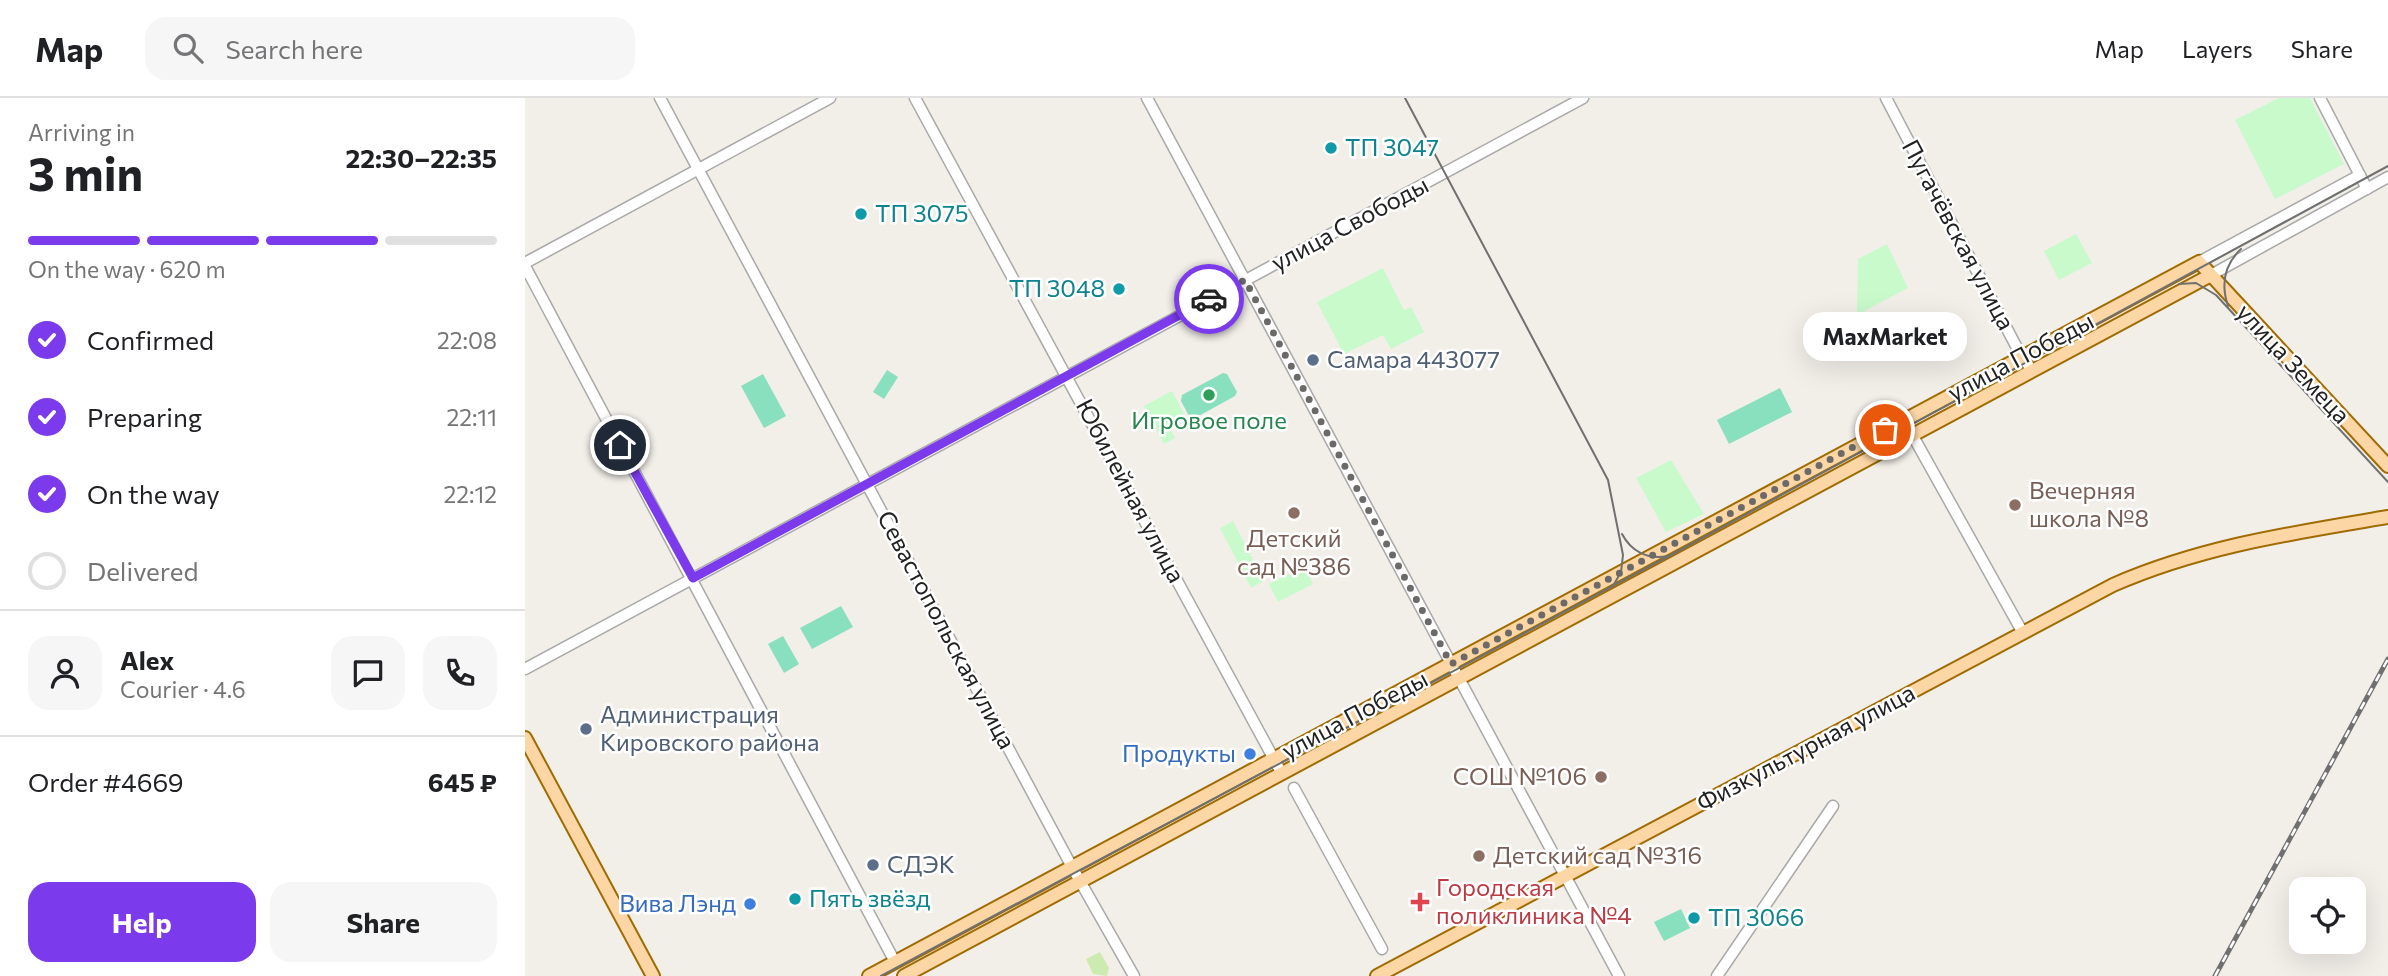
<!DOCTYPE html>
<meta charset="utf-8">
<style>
:root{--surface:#fff;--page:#f6f6f6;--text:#202124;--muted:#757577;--line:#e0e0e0;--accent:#7c3aed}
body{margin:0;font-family:Commissioner,sans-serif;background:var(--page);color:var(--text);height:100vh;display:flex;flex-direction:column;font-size:26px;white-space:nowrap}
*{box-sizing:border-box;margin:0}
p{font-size:23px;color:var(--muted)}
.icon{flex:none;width:38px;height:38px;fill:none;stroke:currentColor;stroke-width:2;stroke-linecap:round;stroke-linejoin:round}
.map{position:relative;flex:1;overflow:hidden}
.panel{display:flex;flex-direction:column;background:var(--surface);width:525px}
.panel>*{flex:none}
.fabs{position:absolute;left:1764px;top:779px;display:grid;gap:14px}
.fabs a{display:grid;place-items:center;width:77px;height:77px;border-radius:14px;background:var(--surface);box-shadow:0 7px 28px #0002;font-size:35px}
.pin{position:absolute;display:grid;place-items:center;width:60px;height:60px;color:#fff;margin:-30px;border:4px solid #fff;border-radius:50%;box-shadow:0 2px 7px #0007}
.courier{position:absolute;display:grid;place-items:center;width:70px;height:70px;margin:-35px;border:5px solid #7c3aed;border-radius:50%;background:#fff;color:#222;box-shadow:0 2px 9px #0007}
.bubble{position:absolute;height:49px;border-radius:21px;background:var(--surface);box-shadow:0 7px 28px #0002;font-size:23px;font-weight:700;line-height:49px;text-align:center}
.overview em{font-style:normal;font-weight:700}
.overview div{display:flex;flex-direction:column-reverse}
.overview{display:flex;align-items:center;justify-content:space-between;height:119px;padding:0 28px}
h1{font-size:46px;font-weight:700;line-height:52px}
.bar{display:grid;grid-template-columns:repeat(4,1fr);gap:10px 7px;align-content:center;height:84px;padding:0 28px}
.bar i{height:9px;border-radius:5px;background:var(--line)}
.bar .on{background:var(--accent)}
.bar p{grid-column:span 4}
.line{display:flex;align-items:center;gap:18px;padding:0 28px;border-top:2px solid var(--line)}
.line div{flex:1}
.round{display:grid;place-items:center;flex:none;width:74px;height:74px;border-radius:21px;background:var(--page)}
ol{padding:0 28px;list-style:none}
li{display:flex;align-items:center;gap:21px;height:77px}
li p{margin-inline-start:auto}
li .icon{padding:7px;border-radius:50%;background:var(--accent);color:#fff;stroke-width:4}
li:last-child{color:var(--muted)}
li i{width:38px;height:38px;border:4px solid var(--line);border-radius:50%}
.primary-button{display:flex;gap:14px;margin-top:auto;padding:14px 28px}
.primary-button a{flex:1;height:80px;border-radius:21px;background:var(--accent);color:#fff;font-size:28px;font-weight:700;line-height:80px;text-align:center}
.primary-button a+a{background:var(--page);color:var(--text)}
header{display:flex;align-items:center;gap:42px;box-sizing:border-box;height:98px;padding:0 35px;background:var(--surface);border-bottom:2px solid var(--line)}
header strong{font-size:33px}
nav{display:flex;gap:38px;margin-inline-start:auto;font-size:24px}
.search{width:490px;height:63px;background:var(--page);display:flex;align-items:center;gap:18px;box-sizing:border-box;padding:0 24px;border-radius:21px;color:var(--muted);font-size:26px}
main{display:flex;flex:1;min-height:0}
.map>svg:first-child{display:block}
</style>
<header>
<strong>Map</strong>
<div class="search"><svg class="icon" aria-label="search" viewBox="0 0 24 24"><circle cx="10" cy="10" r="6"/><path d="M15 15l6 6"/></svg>Search here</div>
<nav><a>Map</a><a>Layers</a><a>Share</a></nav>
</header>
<main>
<section class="panel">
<div class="overview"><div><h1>3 min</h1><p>Arriving in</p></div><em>22:30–22:35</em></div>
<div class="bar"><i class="on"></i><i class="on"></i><i class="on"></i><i></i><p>On the way · 620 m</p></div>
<ol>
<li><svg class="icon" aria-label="check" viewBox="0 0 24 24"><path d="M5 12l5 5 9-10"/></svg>Confirmed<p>22:08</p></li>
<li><svg class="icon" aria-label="check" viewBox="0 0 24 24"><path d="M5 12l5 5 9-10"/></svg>Preparing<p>22:11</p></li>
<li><svg class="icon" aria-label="check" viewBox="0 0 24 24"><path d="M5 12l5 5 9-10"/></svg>On the way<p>22:12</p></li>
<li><i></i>Delivered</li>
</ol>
<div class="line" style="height:126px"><a class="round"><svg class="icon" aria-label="person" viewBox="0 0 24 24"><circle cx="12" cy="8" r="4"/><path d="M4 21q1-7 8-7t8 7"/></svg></a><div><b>Alex</b><p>Courier · 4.6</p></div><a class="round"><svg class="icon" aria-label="chat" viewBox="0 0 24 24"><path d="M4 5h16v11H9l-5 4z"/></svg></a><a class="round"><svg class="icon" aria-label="phone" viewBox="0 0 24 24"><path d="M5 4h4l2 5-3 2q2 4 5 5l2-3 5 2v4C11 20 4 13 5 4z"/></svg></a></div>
<div class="line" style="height:91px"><div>Order #4669</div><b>645 ₽</b></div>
<div class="primary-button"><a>Help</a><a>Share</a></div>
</section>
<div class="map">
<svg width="1863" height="878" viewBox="0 0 1863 878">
<rect width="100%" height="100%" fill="#f2efe9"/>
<polygon fill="#cdebb0" points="575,854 584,870 582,878 568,876 561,861"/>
<g fill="#c8facc">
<polygon points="1754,0 1785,0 1819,66 1750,101 1710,22"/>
<polygon points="1551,136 1567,165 1534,182 1519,153"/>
<polygon points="1362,146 1383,190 1332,217 1333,161"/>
<polygon points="858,170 879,212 886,209 899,234 866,251 858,237 819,256 792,204"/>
<polygon points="647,293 661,320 644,329 650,340 639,346 619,308"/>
<polygon points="1146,362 1179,416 1141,434 1111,380"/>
<polygon points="708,423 739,483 726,490 695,430"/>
<polygon points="779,468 788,486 753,504 744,486"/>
</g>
<g fill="#88e0be">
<polygon points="362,272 373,279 359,301 348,294"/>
<polygon points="698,275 702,276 712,294 710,298 670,320 664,318 656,303 657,297"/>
<polygon points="238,276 261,318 239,330 216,288"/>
<polygon points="1255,290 1267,314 1204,346 1192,322"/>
<polygon points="316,508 328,529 287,551 275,530"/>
<polygon points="258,538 274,566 259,575 243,546"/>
<polygon points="1156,811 1165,830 1139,843 1129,824"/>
</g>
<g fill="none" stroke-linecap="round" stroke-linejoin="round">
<defs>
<g id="minor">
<polyline points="135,0 547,769 609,878"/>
<polyline points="390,0 757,676"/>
<polyline points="622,0 1094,878"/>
<polyline points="1361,0 1491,248 1507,273"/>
<polyline points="1795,0 1842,91"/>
<polyline points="1674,164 1835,77"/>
<polyline points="0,165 305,0"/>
<polyline points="0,168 370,864"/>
<polyline points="1686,177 1863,79"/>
<polyline points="1379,322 1498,535"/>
<polyline points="0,571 1058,0"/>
<polyline points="769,690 857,851"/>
<polyline points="1192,878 1308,708"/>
</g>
<g id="major">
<polyline points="0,640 128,878"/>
<polyline points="344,878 1674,164 1863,368"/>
<polyline points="379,878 1686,177"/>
<path d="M852,878L1588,487C1677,448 1768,435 1863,419"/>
</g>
</defs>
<use href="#minor" stroke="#a9a9a9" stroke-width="13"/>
<use href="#major" stroke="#a06b00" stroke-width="16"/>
<use href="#minor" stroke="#fff" stroke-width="10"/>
<use href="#major" stroke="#fcd6a4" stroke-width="12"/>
<g stroke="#707070" stroke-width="2">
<polyline points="880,0 1083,382 1098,457 1096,474 1088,488"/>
<polyline points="1654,186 1671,185 1691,197 1863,384"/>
<path d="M1703,208C1696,187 1699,167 1716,151"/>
<path d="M1097,436C1106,453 1122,462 1143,458"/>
<polyline points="356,878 1146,457 1863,68"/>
</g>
<defs>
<polyline id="rail" points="1690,878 1863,561"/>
</defs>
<use href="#rail" stroke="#707070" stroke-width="5"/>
<use href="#rail" stroke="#fff" stroke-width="2.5" stroke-dasharray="8" stroke-linecap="butt"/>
</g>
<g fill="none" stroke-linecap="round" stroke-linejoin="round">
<polyline stroke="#6b6a68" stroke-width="7" stroke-dasharray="0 12.6" points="684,201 720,182 926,566 1360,332"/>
<polyline stroke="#7c3aed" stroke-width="9" points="95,347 168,480 684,201"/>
</g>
<g fill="#0f9aa8" stroke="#fff" stroke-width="2.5">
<circle cx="806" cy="50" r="7"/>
<circle cx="336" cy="116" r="7"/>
<circle cx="594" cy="191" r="7"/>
<circle cx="270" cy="801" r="7"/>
<circle cx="1169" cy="820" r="7"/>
</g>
<g fill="#5c6f8a" stroke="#fff" stroke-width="2.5">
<circle cx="788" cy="262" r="7"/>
<circle cx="61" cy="631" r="7"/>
<circle cx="348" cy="767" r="7"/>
</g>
<circle fill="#2e9e5b" stroke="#fff" stroke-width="2.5" cx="684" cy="297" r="7"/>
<g fill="#8d6e63" stroke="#fff" stroke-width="2.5">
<circle cx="1490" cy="407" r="7"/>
<circle cx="769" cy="415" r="7"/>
<circle cx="1076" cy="679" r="7"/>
<circle cx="954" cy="758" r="7"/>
</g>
<g fill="#3f7fe0" stroke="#fff" stroke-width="2.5">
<circle cx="725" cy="656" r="7"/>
<circle cx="225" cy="806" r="7"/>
</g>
<path fill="#e0444e" stroke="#fff" stroke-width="2.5" d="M891.5 793.5h7v7h7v7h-7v7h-7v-7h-7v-7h7z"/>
<g text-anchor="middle" stroke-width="5" stroke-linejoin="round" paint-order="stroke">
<g font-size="24" fill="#0d838f" stroke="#fff" text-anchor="start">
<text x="820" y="58">ТП 3047</text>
<text x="350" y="124">ТП 3075</text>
<text x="580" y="199" text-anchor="end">ТП 3048</text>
<text x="284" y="809">Пять звёзд</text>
<text x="1183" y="828">ТП 3066</text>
</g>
<g font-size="24" fill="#222" stroke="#fff">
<text transform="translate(825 126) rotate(-28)" y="8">улица Свободы</text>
<text transform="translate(1433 137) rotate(62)" y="8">Пугачёвская улица</text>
<text transform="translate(1496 259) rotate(-28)" y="8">улица Победы</text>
<text transform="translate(1768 266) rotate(47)" y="8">улица Земеца</text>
<text transform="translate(605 393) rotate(62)" y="8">Юбилейная улица</text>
<text transform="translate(421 532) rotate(62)" y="8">Севастопольская улица</text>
<text transform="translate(830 617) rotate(-28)" y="8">улица Победы</text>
<text transform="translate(1281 650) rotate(-28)" y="8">Физкультурная улица</text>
</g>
<g font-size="24" fill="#4e5e75" stroke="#fff" text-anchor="start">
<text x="802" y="270">Самара 443077</text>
<text x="75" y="625">Администрация<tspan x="75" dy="28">Кировского района</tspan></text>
<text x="362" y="775">СДЭК</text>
</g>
<g font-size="24" fill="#27864d" stroke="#fff">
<text x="684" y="331">Игровое поле</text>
</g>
<g font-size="24" fill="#785e54" stroke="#fff" text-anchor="start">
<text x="1504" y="401">Вечерняя<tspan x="1504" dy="28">школа №8</tspan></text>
<text x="769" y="449" text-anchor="middle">Детский<tspan x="769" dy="28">сад №386</tspan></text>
<text x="1062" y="687" text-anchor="end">СОШ №106</text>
<text x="968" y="766">Детский сад №316</text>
</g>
<g font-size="24" fill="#366cbe" stroke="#fff" text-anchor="end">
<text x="711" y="664">Продукты</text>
<text x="211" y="814">Вива Лэнд</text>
</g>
<g font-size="24" fill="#be3a42" stroke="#fff" text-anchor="start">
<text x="911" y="798">Городская<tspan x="911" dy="28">поликлиника №4</tspan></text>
</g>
</g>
</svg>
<div class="fabs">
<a><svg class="icon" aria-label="locate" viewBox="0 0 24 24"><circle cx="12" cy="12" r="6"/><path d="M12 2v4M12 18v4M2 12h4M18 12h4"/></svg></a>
</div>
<div class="pin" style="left:1360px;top:332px;background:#ea580c"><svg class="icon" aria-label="bag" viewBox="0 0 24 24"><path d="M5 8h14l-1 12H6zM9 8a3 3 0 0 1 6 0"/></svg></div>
<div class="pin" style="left:95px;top:347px;background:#1f2937"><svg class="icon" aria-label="home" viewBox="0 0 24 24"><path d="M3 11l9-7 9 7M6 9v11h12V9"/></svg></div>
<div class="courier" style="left:684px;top:201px"><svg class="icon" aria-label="car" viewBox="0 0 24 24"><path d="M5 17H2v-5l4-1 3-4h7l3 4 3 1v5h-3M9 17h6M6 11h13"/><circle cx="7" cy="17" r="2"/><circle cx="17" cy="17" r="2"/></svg></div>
<div class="bubble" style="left:1278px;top:214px;width:164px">MaxMarket</div>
</div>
</main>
